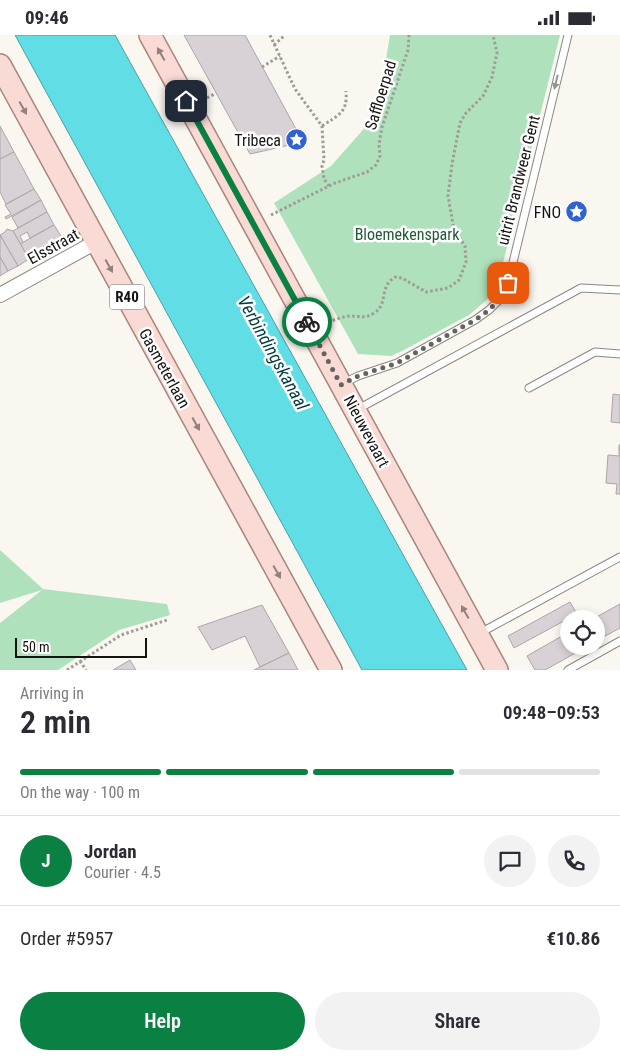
<!DOCTYPE html>
<meta charset="utf-8">
<style>
:root{--surface:#fff;--page:#f2f2f3;--text:#2b2b33;--muted:#7c7c81;--line:#e1e1e2;--accent:#0b8043}
body{margin:0;font-family:"Roboto Condensed",sans-serif;background:var(--page);color:var(--text);height:100vh;display:flex;flex-direction:column;font-size:19px;white-space:nowrap}
*{box-sizing:border-box;margin:0}
p{font-size:16px;color:var(--muted)}
.icon{flex:none;width:28px;height:28px;fill:none;stroke:currentColor;stroke-width:2;stroke-linecap:round;stroke-linejoin:round}
.map{position:relative;height:635px;overflow:hidden}
.sheet{display:flex;flex-direction:column;background:var(--surface);flex:1}
.sheet>*{flex:none}
.buttons{position:absolute;left:560px;top:575px;display:grid;gap:10px}
.buttons a{display:grid;place-items:center;width:45px;height:45px;border-radius:50%;background:var(--surface);box-shadow:0 2px 8px #0003;font-size:25px}
.scale{position:absolute;left:15px;bottom:12px;width:132px;box-sizing:border-box;padding-left:5px;border:2px solid #141311;border-top:0;font-size:14px;line-height:18px;white-space:nowrap;color:#141311;-webkit-text-stroke:4px #fff;paint-order:stroke}
.pin{position:absolute;display:grid;place-items:center;width:42px;height:42px;color:#fff;margin:-21px;border-radius:10px;box-shadow:0 2px 8px #0006}
.courier{position:absolute;display:grid;place-items:center;width:50px;height:50px;margin:-25px;border:4px solid #0b8043;border-radius:50%;background:#fff;color:#222;box-shadow:0 1px 6px #0007}
.head em{font-style:normal;font-weight:600}
.head div{display:flex;flex-direction:column-reverse}
.head{display:flex;align-items:center;justify-content:space-between;height:85px;padding:0 20px}
h1{font-size:32px;font-weight:600;line-height:38px}
.bar{display:grid;grid-template-columns:repeat(4,1fr);gap:8px 5px;align-content:center;height:60px;padding:0 20px}
.bar i{height:6px;border-radius:4px;background:var(--line)}
.bar .selected{background:var(--accent)}
.bar p{grid-column:span 4}
.line{display:flex;align-items:center;gap:12px;padding:0 20px;border-top:1px solid var(--line)}
.line div{flex:1}
.round{display:grid;place-items:center;flex:none;width:52px;height:52px;border-radius:26px;background:var(--page)}
.button{display:flex;gap:10px;margin-top:auto;padding:10px 20px}
.button a{flex:1;height:58px;border-radius:30px;background:var(--accent);color:#fff;font-size:20px;font-weight:600;line-height:58px;text-align:center}
.button a+a{background:var(--page);color:var(--text)}
.status{display:flex;justify-content:space-between;align-items:center;height:35px;padding:0 25px;background:var(--surface);direction:ltr}
.status svg{height:14px;fill:currentColor}
.map>svg:first-child{display:block}
</style>
<div class="status"><b>09:46</b><svg viewBox="0 0 49 12"><path d="M0 12V9h3v3zM5 12V6h3v6zM10 12V3h3v9zM15 12V0h3v12zM26 1h20v11H26zM47 4h2v5h-2z"/></svg></div>
<div class="map">
<svg width="620" height="635" viewBox="0 0 620 635">
<rect width="100%" height="100%" fill="#faf7f1"/>
<g fill="#b0e1bd">
<polygon points="390,0 560,0 499,244 489,263 469,280 402,316 391,321 358,319 274,168 331,131 377,79"/>
<polygon points="0,515 43,554 167,569 170,580 119,595 58,635 0,635 0,588 42,555 0,568"/>
</g>
<polygon fill="#61dee5" stroke="#4aa1a5" points="15,0 115,0 467,635 362,635"/>
<g fill="#d8d2d6" stroke="#aba5a9">
<polygon points="184,0 245,0 303,107 250,119"/>
<polygon points="0,91 14,117 0,124"/>
<polygon points="14,117 34,154 6,169 0,157 0,124"/>
<polygon points="34,154 41,165 6,184 5,182 11,179 5,170"/>
<polygon points="41,165 47,177 18,193 12,182"/>
<polygon points="47,177 54,190 30,203 27,197 20,201 23,207 20,209 13,196"/>
<polygon points="54,190 61,201 59,208 29,224 20,209"/>
<polygon points="7,194 13,196 29,224 18,231 0,200 5,197"/>
<polygon points="0,200 18,231 8,236 0,222"/>
<polygon points="0,222 8,236 0,241"/>
<polygon points="613,359 620,360 620,388 611,387"/>
<polygon points="619,410 620,410 620,459 616,459 617,449 606,448 608,420 619,421"/>
<polygon points="570,567 577,579 514,613 508,601"/>
<polygon points="620,569 620,593 596,606 596,584 593,584"/>
<polygon points="262,570 289,618 260,632 245,601 212,615 198,592"/>
<polygon points="569,597 569,611 588,611 545,635 535,635 527,621"/>
<polygon points="289,618 298,635 254,635 260,632"/>
<polygon points="130,625 136,635 113,635"/>
</g>
<g fill="none" stroke-linecap="round" stroke-linejoin="round">
<defs>
<g id="lane">
<polyline points="344,348 358,341 397,328 475,285 489,275 501,263 508,248 568,0"/>
<polyline points="529,353 595,317 620,319"/>
<polyline points="358,374 581,253 620,255"/>
<polyline points="480,598 620,522"/>
<polyline points="568,635 620,606"/>
</g>
<polyline id="street" points="0,260 96,207"/>
<g id="primary">
<polyline points="150,0 497,635"/>
<polyline points="0,30 331,635"/>
</g>
</defs>
<use href="#lane" stroke="#8a8882" stroke-width="9"/>
<use href="#street" stroke="#8a8882" stroke-width="16"/>
<use href="#primary" stroke="#a8857d" stroke-width="24"/>
<g stroke="#9e9c97" stroke-width="3" stroke-dasharray="2.5 2.5" stroke-linecap="butt">
<polyline points="270,0 295,54 322,91 324,125 322,131 324,144 329,151"/>
<polyline points="274,10 285,0"/>
<polyline points="262,32 280,21"/>
<polyline points="207,63 216,58"/>
<path d="M322,91C338,80 348,78 346,56"/>
<polyline points="271,180 335,148 367,137 376,130 380,121 379,109 382,92 408,15 409,0"/>
<path d="M328,287C335,285 343,281 351,281C360,281 366,284 374,278C389,269 378,253 395,242L402,243L426,257L448,253L459,245L466,227L465,211L454,195L448,161L452,129L460,88L466,78L483,61L492,42L497,18L493,0"/>
<polyline points="80,626 86,635"/>
<polyline points="67,635 121,600 167,585"/>
</g>
<use href="#lane" stroke="#fff" stroke-width="7"/>
<use href="#street" stroke="#fff" stroke-width="14"/>
<use href="#primary" stroke="#fadad4" stroke-width="21"/>
</g>
<defs><path id="oneway-solid" d="M-6-.8H1V-3.2L6.5 0L1 3.2V.8H-6Z" transform="scale(1.25)"/></defs>
<g fill="#92807c">
<use href="#oneway-solid" transform="translate(161 19) rotate(-119)"/>
<use href="#oneway-solid" transform="translate(23 73) rotate(61)"/>
<use href="#oneway-solid" transform="translate(109 231) rotate(61)"/>
<use href="#oneway-solid" transform="translate(196 389) rotate(61)"/>
<use href="#oneway-solid" transform="translate(277 537) rotate(61)"/>
<use href="#oneway-solid" transform="translate(465 577) rotate(-119)"/>
</g>
<use fill="#959594" href="#oneway-solid" transform="translate(556 47) rotate(104)"/>
<g fill="none" stroke-linecap="round" stroke-linejoin="round">
<polyline stroke="#64635f" stroke-width="5" stroke-dasharray="0 9" points="307,287 341,350 358,341 397,328 475,285 489,275 501,263 508,248"/>
<polyline stroke="#0b8043" stroke-width="6" points="186,66 307,287"/>
</g>
<defs>
<symbol id="sight-disc" viewBox="-11 -11 22 22"><circle r="9.5" fill="#3261d0" stroke="#fff"/><path d="M0-6L1.8-2.2L6-1.7L2.9 1.2L3.7 5.4L0 3.3L-3.7 5.4L-2.9 1.2L-6-1.7L-1.8-2.2Z" fill="#fff"/></symbol>
</defs>
<g fill-rule="evenodd">
<use href="#sight-disc" x="284" y="92" width="25" height="25"/>
<use href="#sight-disc" x="564" y="164" width="25" height="25"/>
</g>
<g text-anchor="middle" stroke-width="5" stroke-linejoin="round" paint-order="stroke">
<rect fill="#fff" stroke="#5a5a58" stroke-width="1" x="109.5" y="249.5" width="35" height="25" rx="4"/>
<g font-size="15" font-weight="bold" fill="#141311">
<text x="127" y="267">R40</text>
</g>
<g font-size="16" fill="#141311" stroke="#fff">
<text transform="translate(380 60) rotate(-73)" y="6">Saffloerpad</text>
<text transform="translate(518 145) rotate(-76)" y="6">uitrit Brandweer Gent</text>
<text transform="translate(53 211) rotate(-29)" y="6">Elsstraat</text>
<text transform="translate(165 333) rotate(61)" y="6">Gasmeterlaan</text>
<text transform="translate(367 396) rotate(62)" y="6">Nieuwevaart</text>
</g>
<g font-size="16" fill="#141311" stroke="#fff" text-anchor="end">
<text x="281" y="111">Tribeca</text>
<text x="561" y="183">FNO</text>
</g>
<g font-size="16" fill="#215935" stroke="#fff">
<text x="407" y="205">Bloemekenspark</text>
</g>
<g font-size="18" font-style="italic" fill="#003d41" stroke="#fff">
<text transform="translate(273 318) rotate(61)" y="6">Verbindingskanaal</text>
</g>
</g>
</svg>
<div class="buttons">
<a><svg class="icon" aria-label="locate" viewBox="0 0 24 24"><circle cx="12" cy="12" r="6"/><path d="M12 2v4M12 18v4M2 12h4M18 12h4"/></svg></a>
</div>
<div class="scale">50 m</div>
<div class="pin" style="left:508px;top:248px;background:#ea580c"><svg class="icon" aria-label="bag" viewBox="0 0 24 24"><path d="M5 8h14l-1 12H6zM9 8a3 3 0 0 1 6 0"/></svg></div>
<div class="pin" style="left:186px;top:66px;background:#1f2937"><svg class="icon" aria-label="home" viewBox="0 0 24 24"><path d="M3 11l9-7 9 7M6 9v11h12V9"/></svg></div>
<div class="courier" style="left:307px;top:287px"><svg class="icon" aria-label="bike" viewBox="0 0 24 24"><circle cx="6" cy="16" r="4"/><circle cx="18" cy="16" r="4"/><path d="M6 16l4-8h5l3 8M10 8l3 8H6M13 5h3"/></svg></div>
</div>
<section class="sheet">
<div class="head"><div><h1>2 min</h1><p>Arriving in</p></div><em>09:48–09:53</em></div>
<div class="bar"><i class="selected"></i><i class="selected"></i><i class="selected"></i><i></i><p>On the way · 100 m</p></div>
<div class="line" style="height:90px"><b class="round" style="background:var(--accent);color:#fff">J</b><div><b>Jordan</b><p>Courier · 4.5</p></div><a class="round"><svg class="icon" aria-label="chat" viewBox="0 0 24 24"><path d="M4 5h16v11H9l-5 4z"/></svg></a><a class="round"><svg class="icon" aria-label="phone" viewBox="0 0 24 24"><path d="M5 4h4l2 5-3 2q2 4 5 5l2-3 5 2v4C11 20 4 13 5 4z"/></svg></a></div>
<div class="line" style="height:65px"><div>Order #5957</div><b>€10.86</b></div>
<div class="button"><a>Help</a><a>Share</a></div>
</section>
